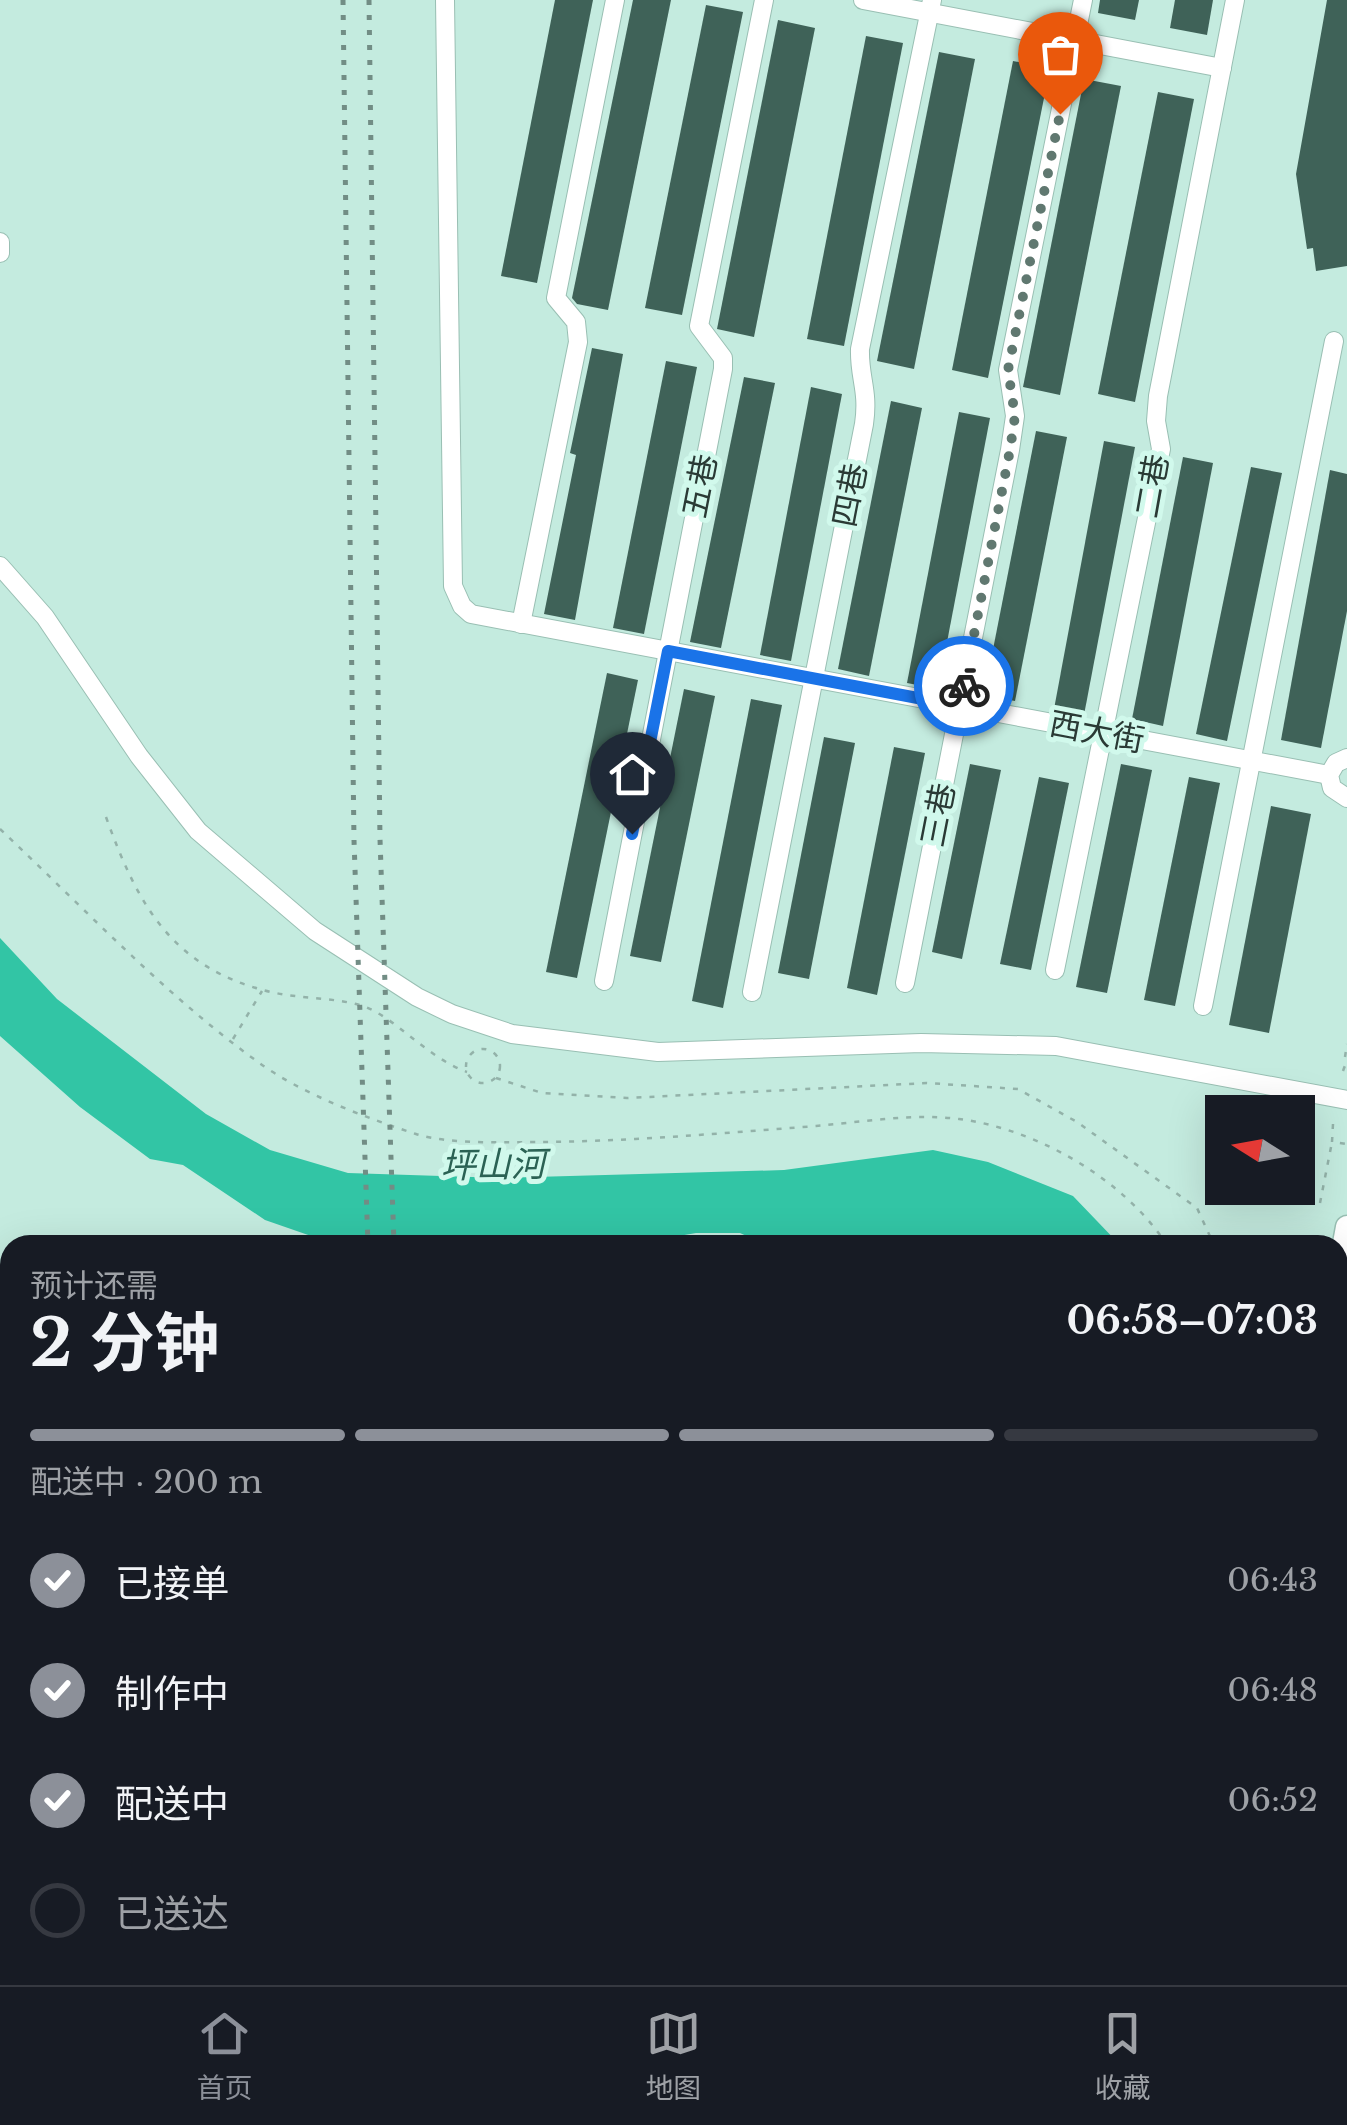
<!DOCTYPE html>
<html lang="zh">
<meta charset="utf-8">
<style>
:root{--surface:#171b24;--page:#20242c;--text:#f1f3f6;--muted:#9ea1a6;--line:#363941;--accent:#8c9099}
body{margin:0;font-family:"Libre Baskerville","Noto Sans SC",serif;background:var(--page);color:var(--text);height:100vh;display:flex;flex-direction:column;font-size:38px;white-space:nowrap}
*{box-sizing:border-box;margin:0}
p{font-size:32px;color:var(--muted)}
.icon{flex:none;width:55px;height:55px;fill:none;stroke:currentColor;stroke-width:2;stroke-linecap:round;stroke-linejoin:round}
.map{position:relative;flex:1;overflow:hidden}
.sheet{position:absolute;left:0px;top:1235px;width:1348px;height:750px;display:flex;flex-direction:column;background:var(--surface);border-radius:30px 30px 0 0;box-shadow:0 10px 40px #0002}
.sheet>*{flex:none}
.needle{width:65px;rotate:281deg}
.controls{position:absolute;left:1205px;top:1095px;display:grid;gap:20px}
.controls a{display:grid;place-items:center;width:110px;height:110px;border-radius:0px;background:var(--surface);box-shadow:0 10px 40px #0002;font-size:50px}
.pin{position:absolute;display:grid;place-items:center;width:85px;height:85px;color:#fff;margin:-102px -42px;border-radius:50% 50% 50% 0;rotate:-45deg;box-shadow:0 0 10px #0007}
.pin .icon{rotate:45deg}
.courier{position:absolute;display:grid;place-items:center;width:100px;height:100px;margin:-50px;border:8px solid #1a73e8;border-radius:50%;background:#fff;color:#222;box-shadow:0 2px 12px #0007}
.summary em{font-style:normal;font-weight:700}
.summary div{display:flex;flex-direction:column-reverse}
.summary{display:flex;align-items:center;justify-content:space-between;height:170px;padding:0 30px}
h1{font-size:65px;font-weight:700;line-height:75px}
.bar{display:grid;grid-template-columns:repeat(4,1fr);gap:15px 10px;align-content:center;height:120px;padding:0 30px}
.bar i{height:12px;border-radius:8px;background:var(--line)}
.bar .on{background:var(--accent)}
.bar p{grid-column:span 4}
ol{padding:0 30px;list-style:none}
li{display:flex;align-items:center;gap:30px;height:110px}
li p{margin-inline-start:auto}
li .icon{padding:10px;border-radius:50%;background:var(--accent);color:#fff;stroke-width:4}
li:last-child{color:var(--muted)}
li i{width:55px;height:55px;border:5px solid var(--line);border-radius:50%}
.dock{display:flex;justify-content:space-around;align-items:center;height:140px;border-top:2px solid var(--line);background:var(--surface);font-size:28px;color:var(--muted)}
.dock a{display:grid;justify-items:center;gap:5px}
.dock .on{color:var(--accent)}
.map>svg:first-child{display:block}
</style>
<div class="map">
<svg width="1347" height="1985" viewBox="0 0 1347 1985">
<rect width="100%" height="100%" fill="#c4ebdf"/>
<g fill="#32c5a5">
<polygon points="0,938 57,999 206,1114 270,1150 348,1173 503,1178 784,1170 933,1150 988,1162 1073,1196 1120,1245 967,1245 938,1235 871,1245 766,1245 740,1233 696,1233 627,1245 337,1245 265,1220 183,1165 150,1159 80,1107 0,1036"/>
<polygon points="1338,1890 1347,1895 1347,1985 1244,1985 1217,1975 1338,1975"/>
</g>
<g fill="#3f6258">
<polygon points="555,0 593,0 537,283 501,276"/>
<polygon points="633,0 671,0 608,310 577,304 572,298"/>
<polygon points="1100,0 1139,0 1135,20 1098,13"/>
<polygon points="1175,0 1213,0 1207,35 1170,28"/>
<polygon points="1327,0 1347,0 1347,266 1316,271 1313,248 1307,249 1296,174"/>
<polygon points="706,5 743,12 682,315 645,308"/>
<polygon points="778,20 815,28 754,337 717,329"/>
<polygon points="866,36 903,43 844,346 807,339"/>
<polygon points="939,52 975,59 914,369 877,361"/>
<polygon points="1013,61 1050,68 988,378 952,370"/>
<polygon points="1084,79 1121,86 1060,395 1023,387"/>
<polygon points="1158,92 1194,99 1135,402 1098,394"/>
<polygon points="592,348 623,354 575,620 544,614 576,455 570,453"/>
<polygon points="666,361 697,367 644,634 613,628"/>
<polygon points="744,377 775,383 721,648 690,642"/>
<polygon points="811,387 842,394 791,661 760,655"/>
<polygon points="891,401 922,408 869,676 838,669"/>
<polygon points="959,412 990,418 938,689 907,683"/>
<polygon points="1036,431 1067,437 1015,701 984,695"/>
<polygon points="1104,441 1135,447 1084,715 1054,709"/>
<polygon points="1183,457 1213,463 1163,726 1132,719"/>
<polygon points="1251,467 1282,473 1227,741 1196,734"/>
<polygon points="1330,470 1347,474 1347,611 1321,748 1281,740"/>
<polygon points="607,673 638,680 577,978 546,972"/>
<polygon points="684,689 715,696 661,962 630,956"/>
<polygon points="751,699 782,705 723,1008 692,1001"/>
<polygon points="824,737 855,743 809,979 778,973"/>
<polygon points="894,747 925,753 877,995 847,988"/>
<polygon points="970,764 1001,770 962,959 932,952"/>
<polygon points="1121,764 1152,770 1107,993 1076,987"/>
<polygon points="1039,777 1069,783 1031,970 1000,964"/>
<polygon points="1189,777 1220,783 1175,1006 1144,1000"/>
<polygon points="1271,806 1311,814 1269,1033 1229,1025"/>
</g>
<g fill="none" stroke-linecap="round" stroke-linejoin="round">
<defs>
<g id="minor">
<polyline points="445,0 453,586 462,606 471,614 1329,775"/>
<polyline points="863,0 1222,68"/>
<polyline points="0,242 0,253"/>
<polyline points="0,566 45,617 139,756 198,831 315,931 417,997 452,1014 512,1034 658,1052 921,1043 1056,1046 1347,1100"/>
<polyline points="521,624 578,342 576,322 556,298 615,0"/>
<polyline points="1347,758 1336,763 1329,775 1332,788 1347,798"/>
<polyline points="1055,970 1161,449 1156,421 1158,396 1235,0"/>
<polyline points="604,981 723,369 723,358 699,326 764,0"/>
<polyline points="905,983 1010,450 1015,416 1008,370 1083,0"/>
<path d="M752,992L864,424C869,390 859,378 860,349L932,0"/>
<polyline points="1203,1006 1334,341"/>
<polyline points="0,1676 10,1682"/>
<polyline points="0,1738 10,1744"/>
<polyline points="465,1975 467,1985"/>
<polyline points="547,1975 566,1985"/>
<polyline points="779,1975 779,1985"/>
</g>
<g id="major">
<polyline points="1338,1276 1347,1227"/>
<polyline points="1338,1521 1347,1470"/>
<polyline points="1206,1985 1208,1975"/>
<polyline points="1253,1985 1255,1975"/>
</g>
</defs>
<use href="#minor" stroke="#99bfb3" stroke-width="20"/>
<use href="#major" stroke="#99bfb3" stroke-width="25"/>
<g stroke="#93b2a9" stroke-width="2.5" stroke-dasharray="5 8" stroke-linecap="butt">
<path d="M106,817C138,906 173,969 271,992C301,999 333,997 363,1006C395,1017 426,1057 467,1072"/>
<path d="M0,829C84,908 165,995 258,1062C300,1093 366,1118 416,1134C451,1145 507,1142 544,1142C635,1141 725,1133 816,1126C862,1122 913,1113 959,1119C1037,1129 1124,1179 1167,1245"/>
<polyline points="233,1039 262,991"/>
<circle cx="483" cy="1066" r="17"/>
<polyline points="1345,1057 1347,1044"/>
<polyline points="1343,1071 1347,1060"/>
<polyline points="496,1078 542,1093 627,1098 927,1083 1018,1089 1077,1122 1197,1208 1214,1245"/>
<polyline points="1333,1124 1332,1142 1347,1144"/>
<polyline points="1320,1203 1332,1142"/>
</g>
<use href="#minor" stroke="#fff" stroke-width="18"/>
<use href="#major" stroke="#fff" stroke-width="22"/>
<g stroke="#728d85" stroke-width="5" stroke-dasharray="5 10" stroke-linecap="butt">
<polyline points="343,0 354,840 368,1245"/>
<polyline points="369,0 380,839 394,1245"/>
<polyline points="393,1975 394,1985"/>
<polyline points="419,1975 420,1985"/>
</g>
</g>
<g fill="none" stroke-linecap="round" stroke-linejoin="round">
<polyline stroke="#607870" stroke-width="10" stroke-dasharray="0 18" points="964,686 1010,450 1015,416 1008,370 1060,114"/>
<polyline stroke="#1a73e8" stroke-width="12" points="632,834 668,651 960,706 964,686"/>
</g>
<g text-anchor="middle" stroke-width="10" stroke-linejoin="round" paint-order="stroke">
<g font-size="32" fill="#2a3a35" stroke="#d1f9ec">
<text transform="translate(700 486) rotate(-79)" y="11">五巷</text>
<text transform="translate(1152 486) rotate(-80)" y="11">二巷</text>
<text transform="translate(850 495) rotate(-79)" y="11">四巷</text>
<text transform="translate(1097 732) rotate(11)" y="11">西大街</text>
<text transform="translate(938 815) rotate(-79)" y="11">三巷</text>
</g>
<g font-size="35" font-style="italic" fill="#2b6254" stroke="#d1f9ec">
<text transform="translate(493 1165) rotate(-1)" y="12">坪山河</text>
</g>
</g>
</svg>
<div class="controls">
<a><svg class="needle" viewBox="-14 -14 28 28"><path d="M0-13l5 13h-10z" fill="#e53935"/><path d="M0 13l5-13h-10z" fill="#9ea1a6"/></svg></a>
</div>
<div class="pin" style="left:1060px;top:114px;background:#ea580c"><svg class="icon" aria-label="bag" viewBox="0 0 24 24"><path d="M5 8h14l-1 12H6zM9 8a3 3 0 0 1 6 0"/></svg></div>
<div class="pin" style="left:632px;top:834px;background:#1f2937"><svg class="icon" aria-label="home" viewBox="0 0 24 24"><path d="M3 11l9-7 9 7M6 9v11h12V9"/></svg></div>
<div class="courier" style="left:964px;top:686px"><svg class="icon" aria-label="bike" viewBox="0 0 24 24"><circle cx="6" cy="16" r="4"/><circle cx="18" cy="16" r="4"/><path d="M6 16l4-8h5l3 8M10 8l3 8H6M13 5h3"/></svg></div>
<section class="sheet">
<div class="summary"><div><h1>2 分钟</h1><p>预计还需</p></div><em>06:58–07:03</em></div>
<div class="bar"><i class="on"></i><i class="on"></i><i class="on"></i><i></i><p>配送中 · 200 m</p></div>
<ol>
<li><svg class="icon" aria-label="check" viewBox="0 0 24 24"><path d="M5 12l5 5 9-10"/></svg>已接单<p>06:43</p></li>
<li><svg class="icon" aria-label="check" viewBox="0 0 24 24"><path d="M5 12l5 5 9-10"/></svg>制作中<p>06:48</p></li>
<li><svg class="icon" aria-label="check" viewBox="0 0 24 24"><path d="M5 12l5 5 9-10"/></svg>配送中<p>06:52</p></li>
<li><i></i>已送达</li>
</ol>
</section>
</div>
<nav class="dock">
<a class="on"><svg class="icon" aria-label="home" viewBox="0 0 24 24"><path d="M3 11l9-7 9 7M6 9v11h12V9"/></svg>首页</a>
<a><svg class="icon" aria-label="map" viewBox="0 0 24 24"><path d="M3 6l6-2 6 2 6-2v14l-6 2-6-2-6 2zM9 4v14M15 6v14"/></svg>地图</a>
<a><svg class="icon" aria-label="saved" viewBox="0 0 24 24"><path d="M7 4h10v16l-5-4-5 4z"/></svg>收藏</a>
</nav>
